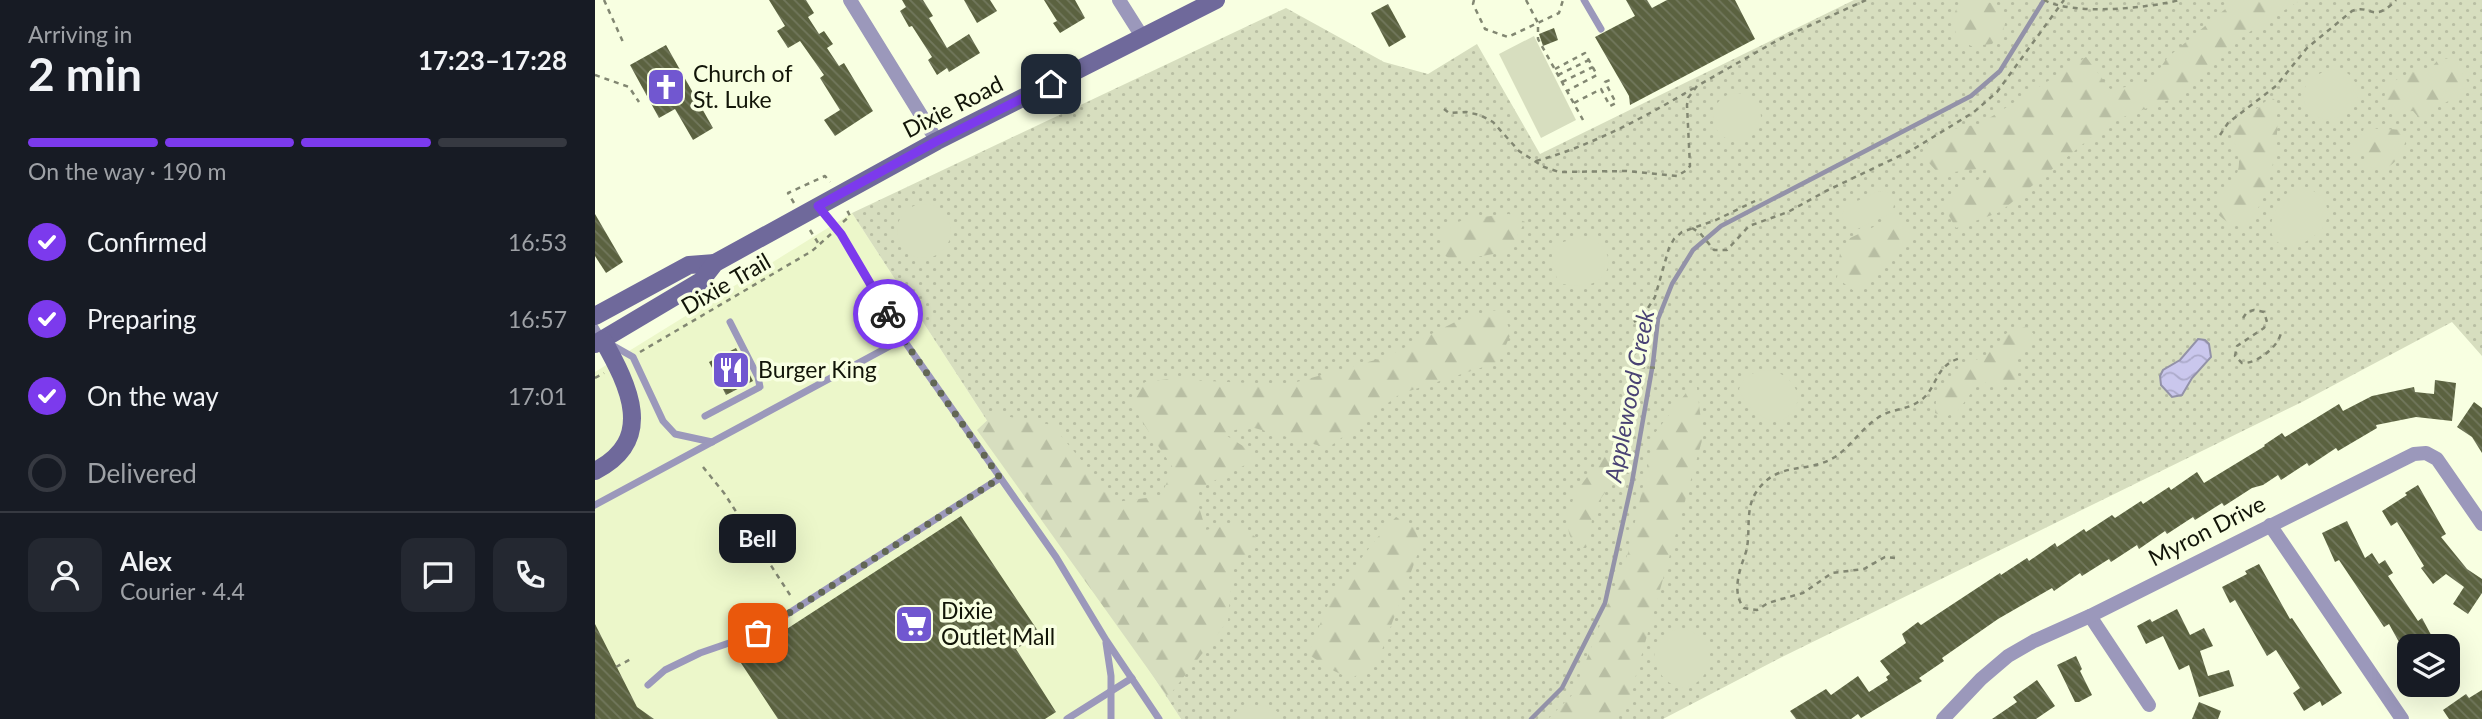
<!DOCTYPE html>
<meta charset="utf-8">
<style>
:root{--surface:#171b24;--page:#242831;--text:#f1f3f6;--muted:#9ea1a6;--line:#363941;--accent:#7c3aed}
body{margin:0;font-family:Lato,sans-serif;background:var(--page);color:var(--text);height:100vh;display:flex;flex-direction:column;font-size:26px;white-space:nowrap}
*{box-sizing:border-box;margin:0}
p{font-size:23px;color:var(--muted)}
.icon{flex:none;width:38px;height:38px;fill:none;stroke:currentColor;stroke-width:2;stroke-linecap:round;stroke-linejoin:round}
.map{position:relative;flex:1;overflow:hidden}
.side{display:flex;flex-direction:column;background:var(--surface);width:595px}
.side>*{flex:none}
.controls{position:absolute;left:1802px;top:634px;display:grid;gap:14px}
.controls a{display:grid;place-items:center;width:63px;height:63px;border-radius:14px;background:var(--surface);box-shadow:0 7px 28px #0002;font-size:35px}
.pin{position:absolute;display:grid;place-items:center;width:60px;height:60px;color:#fff;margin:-30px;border-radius:14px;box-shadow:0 4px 10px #0006}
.courier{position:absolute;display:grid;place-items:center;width:70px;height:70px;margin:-35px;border:5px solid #7c3aed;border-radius:50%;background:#fff;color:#222;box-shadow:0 2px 9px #0007}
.bubble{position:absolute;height:49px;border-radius:14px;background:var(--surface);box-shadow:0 7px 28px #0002;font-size:23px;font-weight:700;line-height:49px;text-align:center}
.head em{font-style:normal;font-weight:700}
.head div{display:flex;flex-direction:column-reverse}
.head{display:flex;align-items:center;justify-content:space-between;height:119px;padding:0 28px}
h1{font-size:46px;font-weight:700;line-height:52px}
.bar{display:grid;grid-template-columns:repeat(4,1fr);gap:10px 7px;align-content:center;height:84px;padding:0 28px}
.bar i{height:9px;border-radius:5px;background:var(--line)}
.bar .on{background:var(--accent)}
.bar p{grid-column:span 4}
.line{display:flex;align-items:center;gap:18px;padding:0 28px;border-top:2px solid var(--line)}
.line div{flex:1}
.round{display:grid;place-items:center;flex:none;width:74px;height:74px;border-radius:14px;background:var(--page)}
ol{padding:0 28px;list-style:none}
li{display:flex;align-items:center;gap:21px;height:77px}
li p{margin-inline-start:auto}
li .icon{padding:7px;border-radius:50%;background:var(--accent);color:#fff;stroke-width:4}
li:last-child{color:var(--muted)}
li i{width:38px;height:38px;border:4px solid var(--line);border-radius:50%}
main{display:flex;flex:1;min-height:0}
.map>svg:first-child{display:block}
</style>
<main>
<section class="side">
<div class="head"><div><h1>2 min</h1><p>Arriving in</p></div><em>17:23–17:28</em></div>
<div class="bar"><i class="on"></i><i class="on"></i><i class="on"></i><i></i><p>On the way · 190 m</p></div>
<ol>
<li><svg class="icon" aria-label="check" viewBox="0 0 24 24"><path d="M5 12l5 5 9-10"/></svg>Confirmed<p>16:53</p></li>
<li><svg class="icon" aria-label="check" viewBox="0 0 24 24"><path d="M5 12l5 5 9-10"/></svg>Preparing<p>16:57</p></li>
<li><svg class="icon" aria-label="check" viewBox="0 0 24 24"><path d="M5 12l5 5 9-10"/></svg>On the way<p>17:01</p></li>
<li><i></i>Delivered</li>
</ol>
<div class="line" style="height:126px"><a class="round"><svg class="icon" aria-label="person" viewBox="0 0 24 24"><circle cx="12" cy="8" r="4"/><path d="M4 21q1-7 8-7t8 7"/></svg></a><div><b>Alex</b><p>Courier · 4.4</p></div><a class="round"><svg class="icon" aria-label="chat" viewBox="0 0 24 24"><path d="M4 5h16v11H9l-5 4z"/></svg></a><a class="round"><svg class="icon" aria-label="phone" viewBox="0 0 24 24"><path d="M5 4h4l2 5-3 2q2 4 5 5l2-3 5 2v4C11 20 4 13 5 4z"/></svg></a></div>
</section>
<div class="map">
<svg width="1887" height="719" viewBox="0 0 1887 719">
<defs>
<pattern id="grass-dots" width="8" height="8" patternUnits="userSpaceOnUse" patternTransform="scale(1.75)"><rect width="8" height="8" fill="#d7debf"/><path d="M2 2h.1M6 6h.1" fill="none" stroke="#b8bea3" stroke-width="1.8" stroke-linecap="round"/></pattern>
<pattern id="forest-firs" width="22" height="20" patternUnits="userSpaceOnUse" patternTransform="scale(1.75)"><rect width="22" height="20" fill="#d7debf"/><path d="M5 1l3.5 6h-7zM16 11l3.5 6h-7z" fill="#b8bea3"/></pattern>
<pattern id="water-waves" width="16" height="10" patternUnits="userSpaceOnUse" patternTransform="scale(1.75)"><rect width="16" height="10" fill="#cac7ed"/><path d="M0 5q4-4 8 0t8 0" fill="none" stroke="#acaaca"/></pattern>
<pattern id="building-back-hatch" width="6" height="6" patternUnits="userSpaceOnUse" patternTransform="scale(1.75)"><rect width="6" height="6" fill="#5b6240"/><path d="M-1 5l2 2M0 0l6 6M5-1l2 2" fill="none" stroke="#72785d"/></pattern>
</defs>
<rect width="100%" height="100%" fill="#f8ffe1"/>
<polygon fill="#ecf7ca" points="257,213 586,719 0,719 0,372"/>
<polygon fill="url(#grass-dots)" points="1259,0 1887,0 1887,356 1857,322 1707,402 1189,656 1068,719 586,719 257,213 691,8 789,62 833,74 882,44 945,154"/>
<g fill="url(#forest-firs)">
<path d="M1370,0C1388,0 1400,1 1412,15L1408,32L1397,44L1376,46L1362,38C1358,22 1355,11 1370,0Z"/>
<polygon points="1641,0 1706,0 1640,41 1582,97 1515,122 1405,212 1361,228 1350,209 1357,192 1402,171 1397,167 1344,174 1326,154 1341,132 1385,124 1491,57 1515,89 1554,84 1572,58"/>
<path d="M1854,58L1861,62L1875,86L1869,92L1824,118L1818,111L1803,112L1791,105C1791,101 1789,97 1790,93C1793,80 1824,67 1836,68L1842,61Z"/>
<path d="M1676,97L1681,101C1681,111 1683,122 1682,133C1681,161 1663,257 1623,214V200C1643,179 1651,165 1637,138L1640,128L1651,117Z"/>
<path d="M1776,127C1790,133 1797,125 1812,133C1810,152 1797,175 1775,169L1770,162L1771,154L1759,153L1753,148L1757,142L1765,140L1769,128Z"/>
<polygon points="914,214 930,222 918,243 904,253 858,261 846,253 846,239 850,228 870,219"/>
<polygon points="1309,215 1311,225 1318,239 1259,291 1242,278 1245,253 1255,238 1302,216"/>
<polygon points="906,309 916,333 904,362 805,394 733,448 652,426 629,434 648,446 660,460 599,491 611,530 644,523 665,541 637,571 633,621 573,697 382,430 399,414 457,425 521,502 566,496 578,468 546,420 535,400 550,382 574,379 691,385 791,357 868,318"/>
<polygon points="1432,326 1441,337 1430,347 1421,360 1423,376 1420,384 1407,388 1396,382 1383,384 1362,412 1350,417 1340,413 1341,401 1355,377 1367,367 1391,355 1412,333"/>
<polygon points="1101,380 1108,437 1032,707 1020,719 953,719 978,694 1033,553 1060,433"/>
<path d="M1009,457H1025C1025,483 1008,489 999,511C994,523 999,536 991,548H982C957,517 988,480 1009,457Z"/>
<polygon points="801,517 818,525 826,545 783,661 756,679 735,669 713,654 736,597 782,538"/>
</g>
<g fill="#d7debf">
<polygon points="939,36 981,120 946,138 904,54"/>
<path d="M1743,69C1757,73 1762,82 1764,96L1744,117L1730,120C1692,105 1708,71 1743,69Z"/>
<circle cx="1142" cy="117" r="24"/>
<path d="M1709,188C1727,191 1739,208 1729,226C1724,235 1710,242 1701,247C1662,246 1676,210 1693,192Z"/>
<path d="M1284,191L1292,192L1300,201L1297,213L1256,232C1248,224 1246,218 1249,207Z"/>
<circle cx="329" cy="231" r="27"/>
<path d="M989,236C1019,243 1023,278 992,285C982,287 973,285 963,283L957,261V250L968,242Z"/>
<path d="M1177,370C1197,377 1210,393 1198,413L1184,422C1165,419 1150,408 1144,389C1150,373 1161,371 1177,370Z"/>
<path d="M1086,628C1107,632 1123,650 1111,672C1082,719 1026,643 1086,628Z"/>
<path d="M655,705C669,705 681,705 687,719H636L643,709Z"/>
</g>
<polygon fill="url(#water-waves)" stroke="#9392a8" stroke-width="2" points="1603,339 1610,340 1614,344 1616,357 1597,378 1587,395 1577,397 1566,385 1565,376 1568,370 1585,360"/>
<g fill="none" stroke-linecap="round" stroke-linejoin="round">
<polyline stroke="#9392a8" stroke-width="4.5" points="936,719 967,688 1010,603 1037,482 1058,363 1063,319 1077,284 1098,250 1126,226 1376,96 1405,71 1449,0"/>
</g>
<g fill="url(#building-back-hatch)">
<polygon points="174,0 211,0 219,13 213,17 224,34 229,31 238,44 232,48 244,66 249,63 278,111 240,136 229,120 245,110 225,78 229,75 205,41 193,48 182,31 190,26"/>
<polygon points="307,0 328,0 338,16 334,18 352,48 374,34 385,53 354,72 352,68 342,75 333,60 337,57 317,26 314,27 305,11 311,7"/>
<polygon points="369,0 395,0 402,11 382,23"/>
<polygon points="449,0 480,0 490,18 465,33 458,23 462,21"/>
<polygon points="1031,0 1052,0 1057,8 1072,0 1140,0 1160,39 1035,105 1034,96 1000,37 1040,16"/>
<polygon points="793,4 811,37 794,47 776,13"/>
<polygon points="959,28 963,40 948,46 944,34"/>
<polygon points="71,45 118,128 98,140 80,109 64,118 35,65"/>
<polygon points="0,214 28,262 11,273 0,256"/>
<polygon points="141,348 158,381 131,395 114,362"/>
<polygon points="1840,380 1861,383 1857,421 1821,417 1781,425 1782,428 1743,451 1741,448 1714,466 1712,463 1686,480 1683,475 1668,485 1657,488 1629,506 1627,503 1600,520 1598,517 1572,534 1570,531 1544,549 1542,545 1516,562 1514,559 1487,576 1485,573 1459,591 1457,588 1403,619 1347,658 1349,661 1324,678 1327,681 1266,718 1263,714 1256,719 1201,719 1195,711 1231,689 1236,695 1263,676 1274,692 1293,680 1291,677 1295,674 1285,661 1311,643 1307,634 1323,622 1326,625 1405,573 1406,575 1432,558 1434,561 1460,543 1462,547 1489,529 1491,532 1517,515 1520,518 1546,501 1548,504 1574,487 1576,490 1602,472 1609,483 1670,446 1669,445 1687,433 1690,437 1744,404 1748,411 1777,396 1819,387 1820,392 1839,394"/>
<polygon points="1879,402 1887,408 1887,453 1877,437 1862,427"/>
<polygon points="1823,485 1851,534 1846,537 1872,569 1887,579 1887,593 1873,614 1858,604 1869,587 1851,574 1838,584 1826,568 1829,566 1802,522 1796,526 1787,511 1812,495 1810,493"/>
<polygon points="366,516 445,634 421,649 461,712 450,719 183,719 144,660"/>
<polygon points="1752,521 1770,558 1777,553 1784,564 1790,560 1798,573 1793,576 1823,621 1827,618 1842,646 1815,646 1815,662 1794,624 1789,627 1744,560 1740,562 1727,533"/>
<polygon points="1664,564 1695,619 1697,618 1747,693 1727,706 1725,701 1709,711 1698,693 1705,688 1681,650 1672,656 1640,600 1635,603 1627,587 1652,574 1650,571"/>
<polygon points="1582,609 1595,635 1609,628 1618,646 1605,651 1613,676 1634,670 1639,686 1604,697 1594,665 1584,670 1568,636 1551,644 1542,626 1555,619 1557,622"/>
<polygon points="0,624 42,707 59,719 0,719"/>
<polygon points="1481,656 1487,669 1485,671 1497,695 1484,702 1480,702 1462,665"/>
<polygon points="1442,680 1460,706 1441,719 1397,719 1422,702 1418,697"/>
<polygon points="1887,690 1887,719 1854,719 1848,710 1871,694 1874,698"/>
<polygon points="1604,702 1626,711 1623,719 1597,719"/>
</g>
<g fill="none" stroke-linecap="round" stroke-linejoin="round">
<g stroke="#828772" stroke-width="2.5" stroke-dasharray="5 5" stroke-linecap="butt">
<polyline points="9,0 28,42"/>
<polyline points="879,0 878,4 890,29 913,37 964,13 968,0"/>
<polyline points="931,0 943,23 943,39 988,120"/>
<path d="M1449,0C1479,16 1553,8 1585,0"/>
<polyline points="960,69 990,53 1002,75 972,91"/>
<polyline points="0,75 34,87 44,102"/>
<polyline points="963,75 994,60"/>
<polyline points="967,82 998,67"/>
<polyline points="979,103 1006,89 1015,106 1021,103 1010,82 1015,80"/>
<polyline points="849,109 854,113 871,112 885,115 898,122 924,151 949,167 964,172 1032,171 1082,176 1092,170 1095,166 1092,105 1093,98 1102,86 1183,40 1271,0"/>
<path d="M1625,135L1633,123L1681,86L1712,48L1757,11C1776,3 1777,25 1801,0"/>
<path d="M941,161C996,146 1050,117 1099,88"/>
<polyline points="199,203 193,193 230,176 235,182"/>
<polyline points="248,222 255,216 251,208"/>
<polyline points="1097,228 1105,233 1119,250 1132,250 1154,226 1193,212 1231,191 1317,150 1379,112 1402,92 1469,0"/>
<polyline points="215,230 225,246"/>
<path d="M1648,318L1652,312L1659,310L1669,312L1672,322L1669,328L1642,346L1640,356L1647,363C1662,364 1683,347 1686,333"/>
<polyline points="1039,322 1051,311 1060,297 1074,248 1079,239 1087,232 1121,220 1160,201"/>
<polyline points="45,352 217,251 236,234"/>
<polyline points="1045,367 1065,368"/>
<polyline points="0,378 9,373"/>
<polyline points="118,381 122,378"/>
<polyline points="108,467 129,493 197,598"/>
<path d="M1300,558L1290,557L1269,569L1237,573L1208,593L1173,603L1162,610L1149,608C1136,592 1145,569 1151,552C1156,533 1150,511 1160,494C1182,459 1211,475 1240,457C1256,446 1267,428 1284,417C1296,409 1311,410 1323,402C1343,391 1338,365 1366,358"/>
<polyline points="21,667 36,659"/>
</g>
<g stroke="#9b98bb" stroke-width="7">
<polyline points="989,0 1006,29"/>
<polyline points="224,207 246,234 308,339 461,557 511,640 564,719"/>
<polyline points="0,327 8,340 38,357 68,421 80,434 117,442"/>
<polyline points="110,416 165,387 163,377 135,322"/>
<polyline points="0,505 308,339"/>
<polyline points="511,643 516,676 516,719"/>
<polyline points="53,685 70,670 105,653 163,633 405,478"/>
<polyline points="472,719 537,678"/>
</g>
<g stroke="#9b98bb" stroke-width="14">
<polyline points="255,0 342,141"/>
<polyline points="524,0 548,38"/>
<polyline points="1675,525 1807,719"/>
<polyline points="1495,616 1554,705"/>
<polyline points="1348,719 1386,679 1413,656 1439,641 1495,616 1819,454 1831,453 1842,459 1887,524"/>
</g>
<g stroke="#6f699b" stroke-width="18">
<polyline points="0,316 94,265 120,263"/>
<polyline points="0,344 106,281 120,263 342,141 621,0"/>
<path d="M0,471C61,440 34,386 8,340"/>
</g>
</g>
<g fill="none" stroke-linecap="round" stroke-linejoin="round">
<polyline stroke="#626754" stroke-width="7" stroke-dasharray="0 12.6" points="163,633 405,478 308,339 293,314"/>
<polyline stroke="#7c3aed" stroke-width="9" points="293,314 246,234 223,206 342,141 456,84"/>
</g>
<defs>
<symbol id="church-square" viewBox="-11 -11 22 22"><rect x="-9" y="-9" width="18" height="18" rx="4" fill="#7157d0" stroke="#f8ffe1"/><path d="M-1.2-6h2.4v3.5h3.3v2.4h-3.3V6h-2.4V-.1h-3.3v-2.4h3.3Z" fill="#fff"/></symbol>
<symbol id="restaurant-square" viewBox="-11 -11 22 22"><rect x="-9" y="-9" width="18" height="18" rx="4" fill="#7157d0" stroke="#f8ffe1"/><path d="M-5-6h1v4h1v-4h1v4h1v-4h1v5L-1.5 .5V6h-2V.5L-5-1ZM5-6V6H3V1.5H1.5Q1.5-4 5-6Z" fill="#fff"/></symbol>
<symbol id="supermarket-square" viewBox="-11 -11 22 22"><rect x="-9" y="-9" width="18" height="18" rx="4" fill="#7157d0" stroke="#f8ffe1"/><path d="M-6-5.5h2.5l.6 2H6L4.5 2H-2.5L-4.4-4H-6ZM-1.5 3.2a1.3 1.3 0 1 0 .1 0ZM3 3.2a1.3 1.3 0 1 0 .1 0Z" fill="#fff"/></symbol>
</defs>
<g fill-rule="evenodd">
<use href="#church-square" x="49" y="65" width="44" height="44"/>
<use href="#restaurant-square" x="114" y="348" width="44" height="44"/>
<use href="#supermarket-square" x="297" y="602" width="44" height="44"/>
</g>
<g text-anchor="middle" stroke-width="7" stroke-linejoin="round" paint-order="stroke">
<g font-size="23" fill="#121508" stroke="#f8ffe1" text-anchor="start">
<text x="98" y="82">Church of<tspan x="98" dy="26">St. Luke</tspan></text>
<text x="163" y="378">Burger King</text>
<text x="346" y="619">Dixie<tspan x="346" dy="26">Outlet Mall</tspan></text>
</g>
<g font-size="23" fill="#121508" stroke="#f8ffe1">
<text transform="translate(358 107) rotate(-27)" y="8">Dixie Road</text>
<text transform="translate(131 284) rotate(-30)" y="8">Dixie Trail</text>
<text transform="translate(1612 531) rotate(-27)" y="8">Myron Drive</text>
</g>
<g font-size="24" font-style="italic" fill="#494274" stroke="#f8ffe1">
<text transform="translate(1035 396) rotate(-79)" y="8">Applewood Creek</text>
</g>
</g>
</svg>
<div class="controls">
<a><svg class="icon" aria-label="layers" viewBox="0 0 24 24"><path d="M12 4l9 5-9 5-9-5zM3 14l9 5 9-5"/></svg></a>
</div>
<div class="pin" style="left:163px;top:633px;background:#ea580c"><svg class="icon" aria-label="bag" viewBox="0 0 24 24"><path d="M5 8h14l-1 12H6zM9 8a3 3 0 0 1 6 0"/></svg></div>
<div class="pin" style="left:456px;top:84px;background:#1f2937"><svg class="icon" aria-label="home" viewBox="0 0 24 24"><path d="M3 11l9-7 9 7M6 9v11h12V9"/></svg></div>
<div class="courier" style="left:293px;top:314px"><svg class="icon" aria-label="bike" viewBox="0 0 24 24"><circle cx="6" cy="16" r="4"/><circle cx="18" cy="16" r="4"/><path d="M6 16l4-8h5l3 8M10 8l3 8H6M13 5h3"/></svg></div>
<div class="bubble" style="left:124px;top:514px;width:77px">Bell</div>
</div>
</main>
